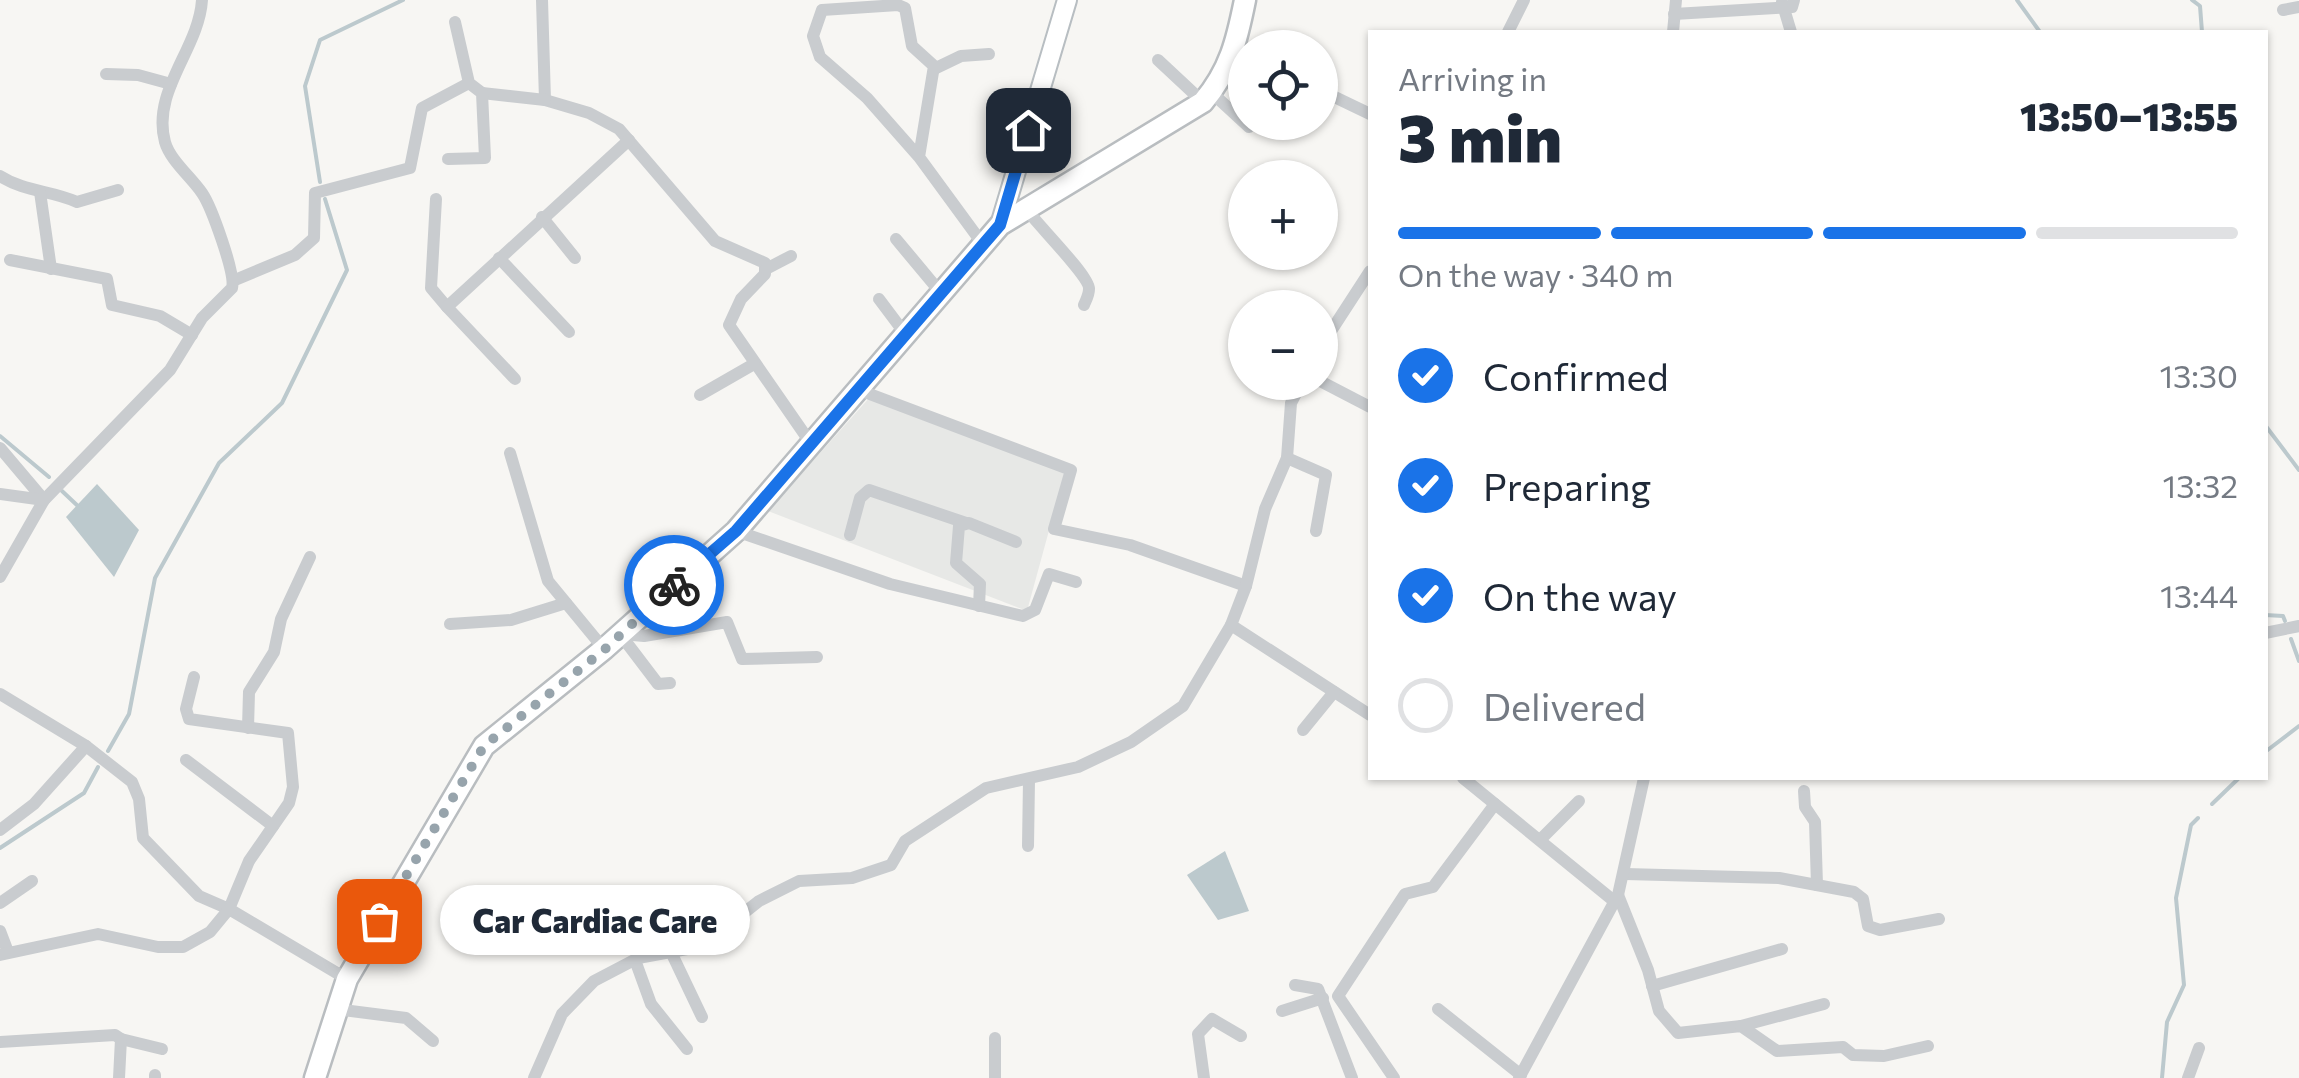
<!DOCTYPE html>
<meta charset="utf-8">
<style>
:root{--surface:#fff;--page:#f2f2f3;--text:#1f2937;--muted:#747a83;--line:#e0e1e3;--accent:#1a73e8}
body{margin:0;font-family:Commissioner,sans-serif;background:var(--page);color:var(--text);height:100vh;display:flex;flex-direction:column;font-size:38px;white-space:nowrap}
*{box-sizing:border-box;margin:0}
p{font-size:32px;color:var(--muted)}
.icon{flex:none;width:55px;height:55px;fill:none;stroke:currentColor;stroke-width:2;stroke-linecap:round;stroke-linejoin:round}
.map{position:relative;flex:1;overflow:hidden}
.panel{position:absolute;left:1368px;top:30px;width:900px;height:750px;display:flex;flex-direction:column;background:var(--surface);border-radius:0px;box-shadow:0 2px 8px #0004}
.panel>*{flex:none}
.controls{position:absolute;left:1228px;top:30px;display:grid;gap:20px}
.controls a{display:grid;place-items:center;width:110px;height:110px;border-radius:50%;background:var(--surface);box-shadow:0 2px 8px #0004;font-size:50px}
.pin{position:absolute;display:grid;place-items:center;width:85px;height:85px;color:#fff;margin:-42px;border-radius:20px;box-shadow:0 5px 15px #0006}
.courier{position:absolute;display:grid;place-items:center;width:100px;height:100px;margin:-50px;border:8px solid #1a73e8;border-radius:50%;background:#fff;color:#222;box-shadow:0 2px 12px #0007}
.bubble{position:absolute;height:70px;border-radius:35px;background:var(--surface);box-shadow:0 2px 8px #0004;font-size:32px;font-weight:800;line-height:70px;text-align:center}
.head em{font-style:normal;font-weight:800}
.head div{display:flex;flex-direction:column-reverse}
.head{display:flex;align-items:center;justify-content:space-between;height:170px;padding:0 30px}
h1{font-size:65px;font-weight:800;line-height:75px}
.bar{display:grid;grid-template-columns:repeat(4,1fr);gap:15px 10px;align-content:center;height:120px;padding:0 30px}
.bar i{height:12px;border-radius:8px;background:var(--line)}
.bar .selected{background:var(--accent)}
.bar p{grid-column:span 4}
ol{padding:0 30px;list-style:none}
li{display:flex;align-items:center;gap:30px;height:110px}
li p{margin-inline-start:auto}
li .icon{padding:10px;border-radius:50%;background:var(--accent);color:#fff;stroke-width:4}
li:last-child{color:var(--muted)}
li i{width:55px;height:55px;border:5px solid var(--line);border-radius:50%}
.map>svg:first-child{display:block}
</style>
<div class="map">
<svg width="2299" height="1078" viewBox="0 0 2299 1078">
<rect width="100%" height="100%" fill="#f7f6f3"/>
<polygon fill="#e7e8e6" points="871,396 1065,472 1027,611 768,511"/>
<g fill="#bcc9cd">
<polygon points="97,484 139,530 114,577 66,517"/>
<polygon points="1225,851 1249,911 1218,920 1187,875"/>
</g>
<g fill="none" stroke-linecap="round" stroke-linejoin="round">
<g stroke="#bcc9cd" stroke-width="4">
<polyline points="2017,0 2040,32"/>
<polyline points="2192,0 2200,6 2202,32"/>
<polyline points="320,182 305,86 320,40 403,0"/>
<polyline points="2265,425 2299,470"/>
<polyline points="0,436 49,477"/>
<polyline points="62,491 80,508"/>
<polyline points="2265,615 2283,616 2285,621"/>
<polyline points="2291,639 2299,661"/>
<polyline points="108,751 129,714 155,578 219,463 282,403 347,270 325,199"/>
<polyline points="2265,752 2299,726"/>
<polyline points="2212,804 2239,778"/>
<polyline points="0,848 84,793 98,767"/>
<polyline points="2162,1078 2167,1022 2184,985 2176,898 2191,825 2198,818"/>
</g>
<defs>
<polyline id="secondary" points="1000,225 1067,0"/>
<path id="primary" d="M315,1078L347,979L484,746L604,649L736,531L1000,225L1203,102C1230,70 1237,40 1245,0"/>
</defs>
<use href="#secondary" stroke="#b8bec2" stroke-width="22"/>
<use href="#primary" stroke="#b9bdc0" stroke-width="25"/>
<g stroke="#c9cccf" stroke-width="12">
<polyline points="542,0 545,100 589,113 619,129 715,241 765,263 765,274 741,299 729,325 812,445"/>
<polyline points="1782,2 1791,32"/>
<polyline points="2283,10 2299,7"/>
<polyline points="1674,14 1792,7 1794,0"/>
<polyline points="1508,32 1524,0"/>
<polyline points="1673,32 1676,0"/>
<polyline points="1158,60 1203,102"/>
<polyline points="934,69 961,56 989,54"/>
<polyline points="106,74 138,75 171,84"/>
<polyline points="1320,90 1370,114"/>
<polyline points="1211,92 1249,127"/>
<polyline points="482,93 545,100"/>
<polyline points="919,157 934,66 912,46 905,8 898,5 822,10 813,36 820,57 867,98 919,157 982,243"/>
<polyline points="448,159 485,158 482,93 469,83 455,22"/>
<path d="M0,176C25,192 50,190 77,202L118,190"/>
<polyline points="40,192 51,269"/>
<polyline points="436,199 431,288 447,307"/>
<path d="M1027,210C1038,225 1090,277 1089,289C1089,295 1086,300 1084,305"/>
<polyline points="542,217 575,258"/>
<polyline points="896,239 941,293"/>
<polyline points="499,258 569,332"/>
<polyline points="10,260 107,279 112,305 160,316 192,335"/>
<polyline points="766,269 791,256"/>
<polyline points="235,280 295,255 314,238 315,193 410,168 422,108 469,83"/>
<polyline points="879,299 906,335"/>
<polyline points="1320,348 1370,271"/>
<polyline points="515,379 447,307 629,140"/>
<polyline points="1320,381 1370,407"/>
<polyline points="859,390 1071,470 1054,529 1130,545 1246,586"/>
<polyline points="700,395 754,364"/>
<polyline points="0,448 44,500 0,577"/>
<polyline points="510,453 548,581 604,649"/>
<polyline points="1287,458 1326,475 1316,531"/>
<path d="M0,494L44,500L170,370L202,318L232,288C236,274 211,206 202,193C191,177 170,160 165,142C151,91 199,49 202,0"/>
<polyline points="736,531 890,584 1023,616 1035,610 1049,574 1076,582"/>
<polyline points="850,535 860,498 869,490 966,523"/>
<polyline points="979,606 980,584 956,563 959,526 969,523 1016,542"/>
<polyline points="450,624 511,620 566,603"/>
<polyline points="1231,625 1370,715"/>
<polyline points="2265,633 2299,626"/>
<polyline points="620,634 658,684 670,683"/>
<polyline points="622,634 644,636 727,622 742,659 817,657"/>
<polyline points="0,694 86,746"/>
<polyline points="248,728 249,692 274,652 281,619 310,557"/>
<polyline points="1303,730 1334,692"/>
<polyline points="186,760 273,826"/>
<polyline points="1463,778 1614,901"/>
<polyline points="1804,791 1805,807 1815,822 1817,885"/>
<polyline points="0,830 34,804 86,746 132,782 139,799 143,838 199,896 229,909 249,861 289,803 293,787 288,733 189,719 186,709 194,677"/>
<polyline points="1540,840 1579,801"/>
<polyline points="1028,846 1029,780"/>
<polyline points="1625,874 1779,878 1854,892 1863,899 1868,926 1880,930 1939,919"/>
<polyline points="1618,895 1648,970 1659,1011 1678,1033 1741,1026 1777,1051 1843,1047 1853,1055 1884,1056 1928,1046"/>
<polyline points="0,903 32,881"/>
<polyline points="0,931 8,952"/>
<polyline points="671,952 702,1017"/>
<polyline points="0,955 98,934 158,947 183,947 210,932 229,909 347,979"/>
<polyline points="635,960 651,1004 687,1049"/>
<polyline points="1295,985 1318,989 1352,1078"/>
<polyline points="1652,986 1782,949"/>
<polyline points="335,1009 406,1018 433,1041"/>
<polyline points="1438,1009 1521,1075"/>
<polyline points="1282,1011 1323,998"/>
<polyline points="1741,1026 1824,1004"/>
<polyline points="995,1038 995,1078"/>
<polyline points="121,1039 162,1049"/>
<polyline points="0,1042 115,1035 121,1039 119,1078"/>
<polyline points="155,1078 155,1075"/>
<polyline points="534,1078 562,1014 594,981 638,958 687,949 721,931 759,901 799,881 852,878 891,865 905,841 986,788 1078,767 1131,742 1183,706 1231,625 1246,586 1265,509 1287,458 1291,403 1302,382"/>
<polyline points="1204,1078 1198,1034 1212,1019 1241,1036"/>
<polyline points="1394,1078 1338,996 1405,894 1433,887 1495,804"/>
<polyline points="1519,1078 1618,895 1644,778"/>
<polyline points="2188,1078 2199,1048"/>
</g>
<use href="#secondary" stroke="#fff" stroke-width="18"/>
<use href="#primary" stroke="#fff" stroke-width="20"/>
</g>
<g fill="none" stroke-linecap="round" stroke-linejoin="round">
<polyline stroke="#97a4ac" stroke-width="10" stroke-dasharray="0 18" points="379,921 484,746 604,650 674,585"/>
<polyline stroke="#1a73e8" stroke-width="12" points="674,585 736,531 1000,225 1028,130"/>
</g>
</svg>
<div class="controls">
<a><svg class="icon" aria-label="locate" viewBox="0 0 24 24"><circle cx="12" cy="12" r="6"/><path d="M12 2v4M12 18v4M2 12h4M18 12h4"/></svg></a>
<a>+</a>
<a>−</a>
</div>
<div class="pin" style="left:379px;top:921px;background:#ea580c"><svg class="icon" aria-label="bag" viewBox="0 0 24 24"><path d="M5 8h14l-1 12H6zM9 8a3 3 0 0 1 6 0"/></svg></div>
<div class="pin" style="left:1028px;top:130px;background:#1f2937"><svg class="icon" aria-label="home" viewBox="0 0 24 24"><path d="M3 11l9-7 9 7M6 9v11h12V9"/></svg></div>
<div class="courier" style="left:674px;top:585px"><svg class="icon" aria-label="bike" viewBox="0 0 24 24"><circle cx="6" cy="16" r="4"/><circle cx="18" cy="16" r="4"/><path d="M6 16l4-8h5l3 8M10 8l3 8H6M13 5h3"/></svg></div>
<div class="bubble" style="left:440px;top:885px;width:310px">Car Cardiac Care</div>
<section class="panel">
<div class="head"><div><h1>3 min</h1><p>Arriving in</p></div><em>13:50–13:55</em></div>
<div class="bar"><i class="selected"></i><i class="selected"></i><i class="selected"></i><i></i><p>On the way · 340 m</p></div>
<ol>
<li><svg class="icon" aria-label="check" viewBox="0 0 24 24"><path d="M5 12l5 5 9-10"/></svg>Confirmed<p>13:30</p></li>
<li><svg class="icon" aria-label="check" viewBox="0 0 24 24"><path d="M5 12l5 5 9-10"/></svg>Preparing<p>13:32</p></li>
<li><svg class="icon" aria-label="check" viewBox="0 0 24 24"><path d="M5 12l5 5 9-10"/></svg>On the way<p>13:44</p></li>
<li><i></i>Delivered</li>
</ol>
</section>
</div>
